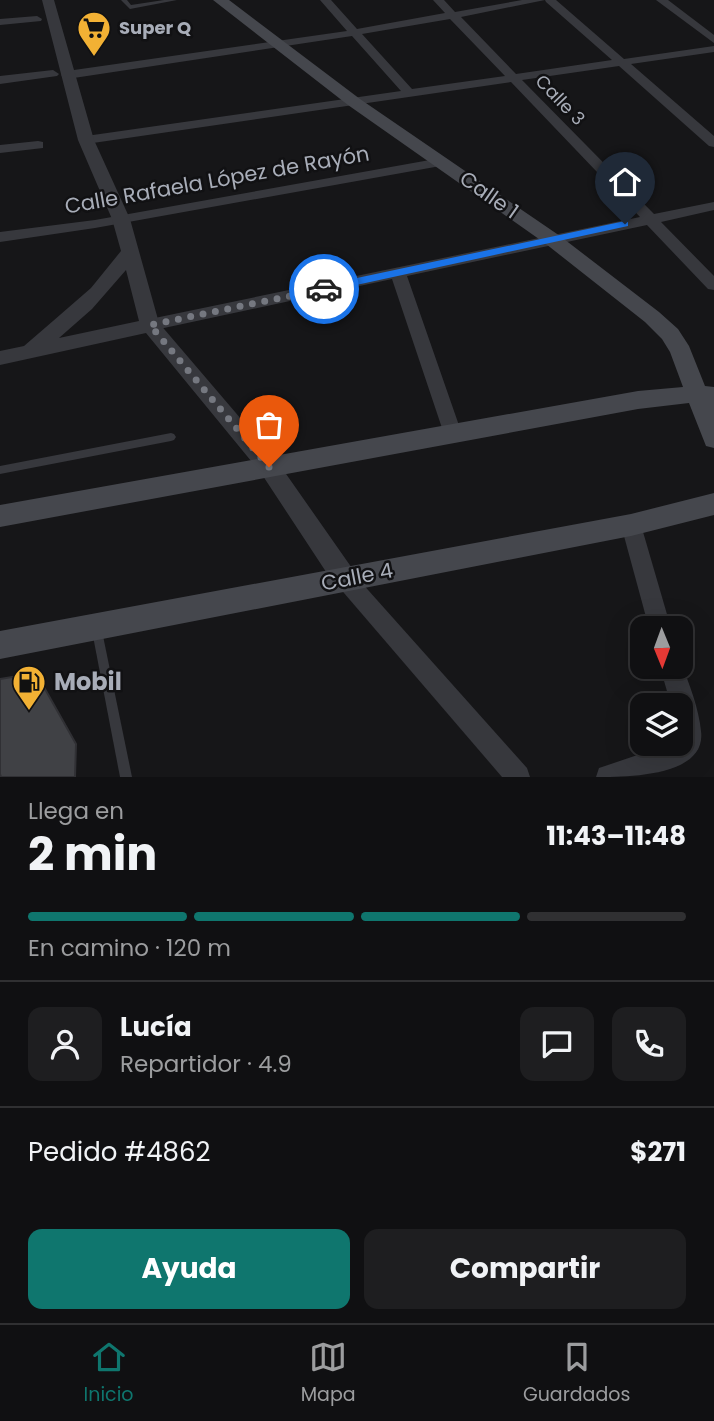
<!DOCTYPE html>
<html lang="es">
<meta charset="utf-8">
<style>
:root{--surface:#101012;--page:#1e1e20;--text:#f1f3f6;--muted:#9c9d9f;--line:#303032;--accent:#0f766e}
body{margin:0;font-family:Poppins,sans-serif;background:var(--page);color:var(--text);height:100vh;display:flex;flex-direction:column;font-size:26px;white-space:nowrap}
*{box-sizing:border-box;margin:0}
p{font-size:23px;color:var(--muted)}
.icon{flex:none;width:38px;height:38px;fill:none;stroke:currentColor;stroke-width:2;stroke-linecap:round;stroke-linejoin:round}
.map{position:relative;height:777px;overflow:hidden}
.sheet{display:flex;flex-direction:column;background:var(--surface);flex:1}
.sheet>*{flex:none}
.needle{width:46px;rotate:179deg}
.controls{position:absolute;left:630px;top:616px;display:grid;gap:14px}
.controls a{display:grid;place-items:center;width:63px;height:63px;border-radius:14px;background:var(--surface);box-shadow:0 7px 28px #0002,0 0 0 2px var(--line);font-size:35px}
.pin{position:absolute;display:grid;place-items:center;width:60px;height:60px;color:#fff;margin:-72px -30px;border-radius:50% 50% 50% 0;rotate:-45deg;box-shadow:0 0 7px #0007}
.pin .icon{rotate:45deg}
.courier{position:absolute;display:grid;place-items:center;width:70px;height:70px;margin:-35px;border:5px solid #1a73e8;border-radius:50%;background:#fff;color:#222;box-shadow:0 2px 9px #0007}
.headline em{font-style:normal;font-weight:700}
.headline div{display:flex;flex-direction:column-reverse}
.headline{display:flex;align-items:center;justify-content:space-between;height:119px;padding:0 28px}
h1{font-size:46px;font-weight:700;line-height:52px}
.bar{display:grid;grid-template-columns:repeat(4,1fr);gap:10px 7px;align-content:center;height:84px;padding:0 28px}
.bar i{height:9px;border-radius:5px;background:var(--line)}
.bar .current{background:var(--accent)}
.bar p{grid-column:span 4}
.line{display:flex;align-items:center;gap:18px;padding:0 28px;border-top:2px solid var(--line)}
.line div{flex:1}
.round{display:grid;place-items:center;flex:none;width:74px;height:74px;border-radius:14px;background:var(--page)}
.primary-button{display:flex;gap:14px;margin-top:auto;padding:14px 28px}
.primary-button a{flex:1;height:80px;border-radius:14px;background:var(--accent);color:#fff;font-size:28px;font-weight:700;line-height:80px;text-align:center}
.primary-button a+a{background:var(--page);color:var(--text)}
.dock{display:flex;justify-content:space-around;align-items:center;height:98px;border-top:2px solid var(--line);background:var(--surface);font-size:19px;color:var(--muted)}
.dock a{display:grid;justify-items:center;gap:4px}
.dock .current{color:var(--accent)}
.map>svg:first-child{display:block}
</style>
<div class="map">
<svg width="714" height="777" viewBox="0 0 714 777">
<rect width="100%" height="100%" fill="#161618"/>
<polygon fill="#404145" stroke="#303034" stroke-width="2" points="36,673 76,744 75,777 1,777 0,774 0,679"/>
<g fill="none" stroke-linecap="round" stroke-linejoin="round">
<g fill="#37383d" fill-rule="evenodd">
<polygon points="121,0 127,0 131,5 164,0 177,0 130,9"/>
<polygon points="171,433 174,434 176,437 174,440 171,441 0,474 0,466"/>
<polygon points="97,626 101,627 102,631 132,777 120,777 92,631 93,627"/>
</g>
<g fill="#37383d" fill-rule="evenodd">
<path d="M320,0H331L357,29L445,13L433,0H444L455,12L522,0H556L624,59L714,46V52L631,64L714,136V147L709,146L619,66L522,80L654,214L714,202V210L661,222L714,276V290L708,289L647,225L407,276L462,434L459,439H447L444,434L392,279L150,331L144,329L142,325L144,321L150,319L640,217L511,82L86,144L80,140L86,136L401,91L352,36L67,79L61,75L67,71L347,31ZM545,0L546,2L612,60L516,74L461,17ZM450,19L505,76L412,89L362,34Z"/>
<polygon points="656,0 668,0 714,35 714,43"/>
<polygon points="37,16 42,19 41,21 0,25 0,19"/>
<polygon points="53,70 59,74 57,76 0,84 0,76"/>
<polygon points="38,141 43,142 43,148 0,153 0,145"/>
<polygon points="441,158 446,159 446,165 95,228 0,242 0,232 95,220"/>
<polygon points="631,517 638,519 641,525 671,628 649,628 621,525 624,519"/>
<polygon points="345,570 352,572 527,768 530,777 502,777 338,586 335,579 338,572"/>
<path d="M681,663C689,683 699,709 701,731C707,777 626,777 596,777L599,768L608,765L670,744H681V705H671L660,667H681Z"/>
</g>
<path fill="#37383d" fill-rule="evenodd" d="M42,0H54L94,140L130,219L159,323L277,461L354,571L358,579L354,587L345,590L336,587L261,473L146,333L0,365V351L24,346L53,321L91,288L121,251L112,219L78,140ZM126,270L139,321L59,338L92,309Z"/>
<g fill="#45474d" fill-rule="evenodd">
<polygon points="213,0 229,0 360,99 560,236 659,312 678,329 689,346 705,386 714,387 714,448 706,446 689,403 638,409 0,527 0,505 638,391 683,387 670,352 662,339 645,322 546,244 348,105"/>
<polygon points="714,493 714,515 631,536 0,659 0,631 631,514"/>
</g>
</g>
<polygon fill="#1a73e8" points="625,221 628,222 628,226 324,292 319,289 324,285"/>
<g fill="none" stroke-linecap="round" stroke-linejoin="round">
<polyline stroke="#757880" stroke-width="7" stroke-dasharray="0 12.6" points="269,467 150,325 324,289"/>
</g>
<defs>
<symbol id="supermarket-pin" viewBox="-11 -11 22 30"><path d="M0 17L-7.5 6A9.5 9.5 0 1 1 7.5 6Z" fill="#f2b134" stroke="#111113"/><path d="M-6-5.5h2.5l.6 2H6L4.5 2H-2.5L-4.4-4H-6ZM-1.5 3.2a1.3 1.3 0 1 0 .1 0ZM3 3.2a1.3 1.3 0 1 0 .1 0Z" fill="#111"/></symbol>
<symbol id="fuel-pin" viewBox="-11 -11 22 30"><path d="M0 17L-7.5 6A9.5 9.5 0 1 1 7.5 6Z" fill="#f2b134" stroke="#111113"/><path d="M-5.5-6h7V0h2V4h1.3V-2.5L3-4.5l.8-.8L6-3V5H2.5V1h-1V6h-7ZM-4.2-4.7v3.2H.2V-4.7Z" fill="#111"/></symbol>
</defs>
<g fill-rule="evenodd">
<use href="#supermarket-pin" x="75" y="9" width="38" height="52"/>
<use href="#fuel-pin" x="10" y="663" width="38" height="52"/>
</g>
<g text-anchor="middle" stroke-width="5" stroke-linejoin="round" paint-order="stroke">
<g font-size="18" font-weight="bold" fill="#a8adb8" stroke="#111113" text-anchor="start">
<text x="119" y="34">Super Q</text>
</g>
<g font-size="18" fill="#a8adb8" stroke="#111113">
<text transform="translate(560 100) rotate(46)" y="6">Calle 3</text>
</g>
<g font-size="21" fill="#a8adb8" stroke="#111113">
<text transform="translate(217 180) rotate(-10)" y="7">Calle Rafaela López de Rayón</text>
<text transform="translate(489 195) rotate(35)" y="7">Calle 1</text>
<text transform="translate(357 577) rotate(-11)" y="7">Calle 4</text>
</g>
<g font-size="24" font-weight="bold" fill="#a8adb8" stroke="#111113" text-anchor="start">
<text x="54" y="690">Mobil</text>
</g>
</g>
</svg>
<div class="controls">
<a><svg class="needle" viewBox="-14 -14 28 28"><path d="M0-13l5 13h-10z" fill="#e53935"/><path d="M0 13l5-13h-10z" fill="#9c9d9f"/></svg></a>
<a><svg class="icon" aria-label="layers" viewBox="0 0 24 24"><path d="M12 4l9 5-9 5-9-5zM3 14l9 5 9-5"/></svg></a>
</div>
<div class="pin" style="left:269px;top:467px;background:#ea580c"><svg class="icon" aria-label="bag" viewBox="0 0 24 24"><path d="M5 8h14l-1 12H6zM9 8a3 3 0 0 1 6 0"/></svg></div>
<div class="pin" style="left:625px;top:224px;background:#1f2937"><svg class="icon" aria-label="home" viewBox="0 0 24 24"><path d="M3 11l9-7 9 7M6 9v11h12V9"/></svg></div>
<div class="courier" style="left:324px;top:289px"><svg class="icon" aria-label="car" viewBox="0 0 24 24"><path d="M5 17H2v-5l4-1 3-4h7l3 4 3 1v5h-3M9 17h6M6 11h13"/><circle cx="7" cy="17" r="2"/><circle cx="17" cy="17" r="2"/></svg></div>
</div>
<section class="sheet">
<div class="headline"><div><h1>2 min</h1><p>Llega en</p></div><em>11:43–11:48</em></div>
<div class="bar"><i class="current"></i><i class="current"></i><i class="current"></i><i></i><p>En camino · 120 m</p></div>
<div class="line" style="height:126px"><a class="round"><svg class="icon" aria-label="person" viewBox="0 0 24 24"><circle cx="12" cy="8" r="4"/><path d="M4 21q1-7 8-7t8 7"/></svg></a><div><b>Lucía</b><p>Repartidor · 4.9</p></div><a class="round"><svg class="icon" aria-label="chat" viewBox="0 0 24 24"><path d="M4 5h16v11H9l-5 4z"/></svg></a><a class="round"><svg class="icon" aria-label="phone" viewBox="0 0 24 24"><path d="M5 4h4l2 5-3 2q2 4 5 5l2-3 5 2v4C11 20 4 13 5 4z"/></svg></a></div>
<div class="line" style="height:91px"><div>Pedido #4862</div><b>$271</b></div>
<div class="primary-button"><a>Ayuda</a><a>Compartir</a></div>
</section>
<nav class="dock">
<a class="current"><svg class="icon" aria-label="home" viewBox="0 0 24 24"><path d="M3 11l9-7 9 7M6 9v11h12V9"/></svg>Inicio</a>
<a><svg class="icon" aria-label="map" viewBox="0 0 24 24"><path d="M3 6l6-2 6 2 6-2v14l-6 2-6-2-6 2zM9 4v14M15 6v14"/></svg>Mapa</a>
<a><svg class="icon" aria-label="saved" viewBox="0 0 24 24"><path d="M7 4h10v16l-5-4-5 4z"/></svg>Guardados</a>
</nav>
